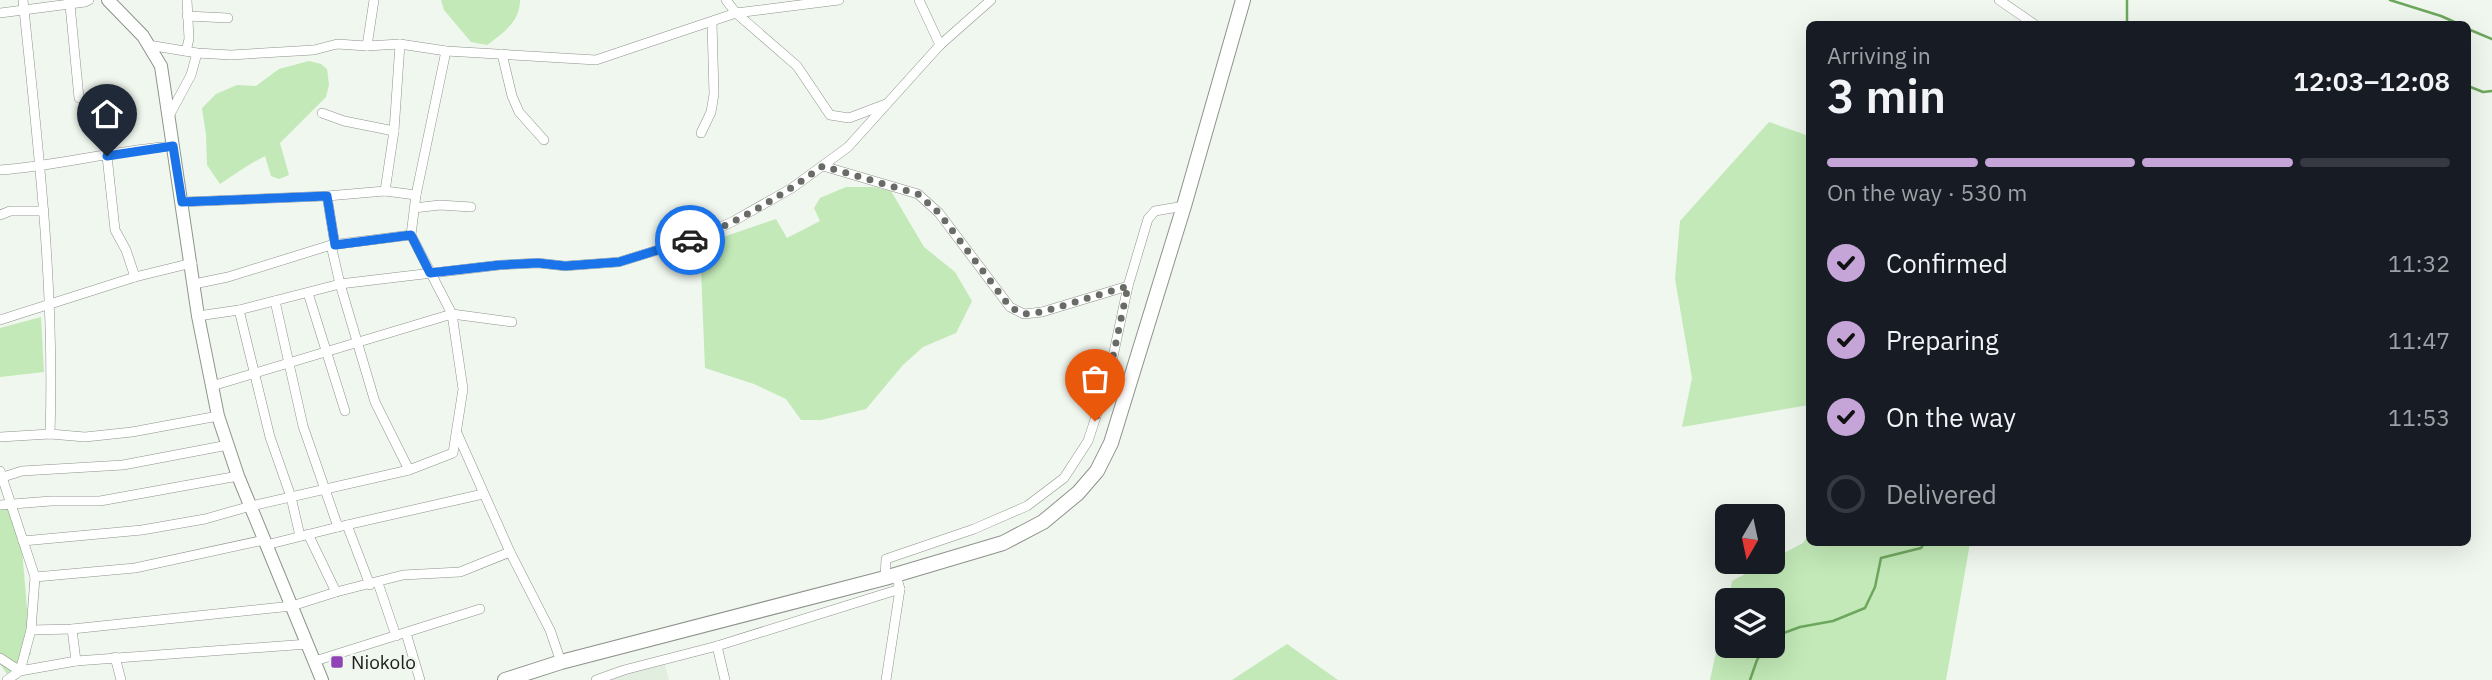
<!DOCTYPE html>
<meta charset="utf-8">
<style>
:root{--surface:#171b24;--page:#20242c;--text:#f1f3f6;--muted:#9ea1a6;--line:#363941;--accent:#c5a4d8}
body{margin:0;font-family:"IBM Plex Sans",sans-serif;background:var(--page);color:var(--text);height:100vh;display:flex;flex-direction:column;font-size:26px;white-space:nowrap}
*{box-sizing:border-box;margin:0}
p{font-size:23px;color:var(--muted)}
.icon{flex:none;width:38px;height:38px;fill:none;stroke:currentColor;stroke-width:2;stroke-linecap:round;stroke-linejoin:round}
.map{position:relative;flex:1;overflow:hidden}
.details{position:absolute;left:1806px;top:21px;width:665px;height:525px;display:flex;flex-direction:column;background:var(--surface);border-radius:10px;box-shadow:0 7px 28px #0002}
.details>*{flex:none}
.needle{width:46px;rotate:189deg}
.controls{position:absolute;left:1715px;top:504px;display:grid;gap:14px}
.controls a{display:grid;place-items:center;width:70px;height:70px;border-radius:10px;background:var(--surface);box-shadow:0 7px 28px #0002;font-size:35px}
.pin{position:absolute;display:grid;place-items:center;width:60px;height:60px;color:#fff;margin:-72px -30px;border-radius:50% 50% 50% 0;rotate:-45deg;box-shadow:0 0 7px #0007}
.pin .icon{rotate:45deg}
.courier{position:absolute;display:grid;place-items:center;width:70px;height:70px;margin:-35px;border:5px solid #1a73e8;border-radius:50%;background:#fff;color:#222;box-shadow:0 2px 9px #0007}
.summary em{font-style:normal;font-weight:600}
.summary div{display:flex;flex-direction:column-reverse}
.summary{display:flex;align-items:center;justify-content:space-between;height:119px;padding:0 21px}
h1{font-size:46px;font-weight:600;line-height:52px}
.bar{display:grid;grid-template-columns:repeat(4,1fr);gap:10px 7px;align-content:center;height:84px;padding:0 21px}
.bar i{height:9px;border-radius:5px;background:var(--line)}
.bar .on{background:var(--accent)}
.bar p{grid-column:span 4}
ol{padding:0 21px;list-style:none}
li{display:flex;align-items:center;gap:21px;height:77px}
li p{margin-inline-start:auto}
li .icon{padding:7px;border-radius:50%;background:var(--accent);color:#111;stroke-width:4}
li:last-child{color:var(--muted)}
li i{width:38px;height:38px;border:4px solid var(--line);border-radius:50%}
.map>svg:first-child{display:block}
</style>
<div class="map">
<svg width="2492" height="680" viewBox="0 0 2492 680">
<rect width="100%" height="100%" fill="#f0f7ee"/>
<polygon fill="#e2eedf" points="664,660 669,680 605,680"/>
<g fill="#c2e9b7">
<path d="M441,0H520C520,22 503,33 487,45L471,42L444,10Z"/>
<path d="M309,61L321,64L327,69L329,85L326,97L280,143L289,175L279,179L271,176L265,156C249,164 235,174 220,184L207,165L206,135L202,108L216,94L237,85L256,86L279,69Z"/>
<polygon points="1769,122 1809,136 1809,405 1682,427 1692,378 1675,279 1680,221"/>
<polygon points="846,187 874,187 891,191 924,247 955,272 972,301 956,333 923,347 903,365 866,409 821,420 801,420 786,399 754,384 705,368 700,245 776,219 787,238 820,221 814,208 820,198"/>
<polygon points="41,317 44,372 0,377 0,328"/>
<polygon points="0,501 19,515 31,654 7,674 0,664"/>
<polygon points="1809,535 1810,542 1970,543 1946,680 1710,680 1727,602 1727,646 1773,646 1773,600 1728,600 1732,581 1768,562 1773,562 1773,559 1803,543"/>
<polygon points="1287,644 1338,680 1232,680"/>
</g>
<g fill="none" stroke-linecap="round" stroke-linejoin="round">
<g stroke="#6da75d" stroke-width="2.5">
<polyline points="2390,0 2441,16 2459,24"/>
<polyline points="2127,24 2127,0"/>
<polyline points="2468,29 2492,39"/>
<polyline points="2468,86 2483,92 2492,91"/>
<polyline points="1773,637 1800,627 1833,621 1865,608 1875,587 1881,558 1921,548 1925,542"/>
<polyline points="1750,680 1757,660 1766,646"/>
</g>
<defs>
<g id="street">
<path d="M23,0C38,146 55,287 50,434"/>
<polyline points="726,0 736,13 797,66 830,115 849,118 886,104"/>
<polyline points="919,0 940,45"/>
<polyline points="1999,0 2034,24"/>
<polyline points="70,5 79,98"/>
<polyline points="0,13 85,2 89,0"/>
<polyline points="187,16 228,18"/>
<polyline points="148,45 197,53 231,55 314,50 337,44 367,46 400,44 446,51 596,60 736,13 839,0"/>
<polyline points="367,46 374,0"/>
<polyline points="186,51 189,39 187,0"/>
<polyline points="502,54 512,96 519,112 544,140"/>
<polyline points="322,113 344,121 394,131"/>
<polyline points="169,116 191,75 197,53"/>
<polyline points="701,133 711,112 714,94 712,23"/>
<polyline points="107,156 115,230 126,250 135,277"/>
<polyline points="823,166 918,194 939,213 1010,307 1024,314 1042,312 1128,286"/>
<path d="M0,170C58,166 115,150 173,146"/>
<polyline points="385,191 394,131 400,44"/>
<polyline points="327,196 335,245"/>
<polyline points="182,202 327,196 385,191 416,195"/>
<polyline points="414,208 440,205 471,207"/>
<polyline points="0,215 10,211 44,211"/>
<polyline points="331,245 340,284 375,402 409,470"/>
<polyline points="194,284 228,277 331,245 411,235"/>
<polyline points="308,293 345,411"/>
<polyline points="275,301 303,426 338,527"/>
<polyline points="239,310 270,437 291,497 300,536"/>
<polyline points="198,316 239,310 340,284 390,278 500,265 538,263 565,266 619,262 693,239 732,222 792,188 848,147 940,45 991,0"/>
<polyline points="0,320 135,277 192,263"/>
<polyline points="212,386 452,314 512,322"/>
<polyline points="457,433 510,552 550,630 561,662"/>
<polyline points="0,437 50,434 85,437 132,432 218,416"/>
<polyline points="0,471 35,577 31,630 20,671 0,658"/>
<polyline points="3,477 22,471 123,465 228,445"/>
<polyline points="0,505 51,501 100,501 238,476"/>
<polyline points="347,525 370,585"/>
<polyline points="308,534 336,592"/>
<polyline points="23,541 142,530 205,519 251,506 409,470 453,453 463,389 452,314 411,235 416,195 446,51"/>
<polyline points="266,545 338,527 483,494"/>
<polyline points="35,577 135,568 264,540"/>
<polyline points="885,578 886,559 974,529 1027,506 1064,478 1088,441 1108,380 1128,286 1148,219 1155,211 1184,206"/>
<polyline points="378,583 396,636"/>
<polyline points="72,629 76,661"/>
<polyline points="31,630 72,629 292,606 336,592 403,575 460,572 510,552"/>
<polyline points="406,633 420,680"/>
<polyline points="717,646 725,680"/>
<polyline points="115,657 121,680"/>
<polyline points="315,661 480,609"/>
<polyline points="7,680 20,671 76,661 308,644"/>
<polyline points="596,680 624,670 717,646 900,589"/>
<polyline points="886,680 900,589 896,575"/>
</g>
<polyline id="secondary" points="108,0 143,36 161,66 198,316 218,416 238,476 322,680"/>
<polyline id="primary" points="505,680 561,662 885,578 1003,543 1043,522 1078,493 1097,471 1111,443 1184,206 1243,0"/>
</defs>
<use href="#street" stroke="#8d938b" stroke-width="10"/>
<use href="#secondary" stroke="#8d938b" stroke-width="14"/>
<use href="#primary" stroke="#8d938b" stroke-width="16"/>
<use href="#street" stroke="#fff" stroke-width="9"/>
<use href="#secondary" stroke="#fff" stroke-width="12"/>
<use href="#primary" stroke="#fff" stroke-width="14"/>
</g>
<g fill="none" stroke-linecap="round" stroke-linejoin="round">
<path stroke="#686b66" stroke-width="7" stroke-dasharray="0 12.6" d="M690,240C738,223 782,195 823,166L918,194L939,213L1010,307L1024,314L1042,312L1128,286L1108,380L1095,421"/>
<polyline stroke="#1a73e8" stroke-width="9" points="107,156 173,146 182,202 327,196 335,245 411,235 430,273 500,265 538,263 565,266 619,262 690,240"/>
</g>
<rect fill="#8f43b4" stroke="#f0f7ee" stroke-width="2.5" x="330" y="655" width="14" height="14" rx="3.5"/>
<g text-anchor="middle" stroke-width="5" stroke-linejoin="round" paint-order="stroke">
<g font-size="19" fill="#1e201d" stroke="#f0f7ee" text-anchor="start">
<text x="351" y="669">Niokolo</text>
</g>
</g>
</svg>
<div class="controls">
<a><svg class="needle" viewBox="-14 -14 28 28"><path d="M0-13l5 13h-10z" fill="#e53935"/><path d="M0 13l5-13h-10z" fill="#9ea1a6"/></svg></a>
<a><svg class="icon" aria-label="layers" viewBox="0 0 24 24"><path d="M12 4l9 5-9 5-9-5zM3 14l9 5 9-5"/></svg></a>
</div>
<div class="pin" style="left:1095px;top:421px;background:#ea580c"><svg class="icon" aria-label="bag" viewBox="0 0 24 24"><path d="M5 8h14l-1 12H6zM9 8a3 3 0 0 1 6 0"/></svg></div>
<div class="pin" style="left:107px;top:156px;background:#1f2937"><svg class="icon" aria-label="home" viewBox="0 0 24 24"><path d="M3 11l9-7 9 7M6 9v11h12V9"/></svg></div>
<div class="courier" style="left:690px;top:240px"><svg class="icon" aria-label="car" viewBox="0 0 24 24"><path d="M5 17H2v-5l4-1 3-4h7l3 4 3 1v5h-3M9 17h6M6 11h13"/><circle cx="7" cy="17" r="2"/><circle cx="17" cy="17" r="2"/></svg></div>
<section class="details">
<div class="summary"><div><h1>3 min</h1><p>Arriving in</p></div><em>12:03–12:08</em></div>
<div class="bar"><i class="on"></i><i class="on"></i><i class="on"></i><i></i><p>On the way · 530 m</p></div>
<ol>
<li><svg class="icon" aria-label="check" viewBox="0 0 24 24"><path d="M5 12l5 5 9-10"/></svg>Confirmed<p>11:32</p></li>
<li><svg class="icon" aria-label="check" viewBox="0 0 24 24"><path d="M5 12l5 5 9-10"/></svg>Preparing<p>11:47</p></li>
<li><svg class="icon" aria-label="check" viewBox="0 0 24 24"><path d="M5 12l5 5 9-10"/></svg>On the way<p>11:53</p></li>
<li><i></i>Delivered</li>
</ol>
</section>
</div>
